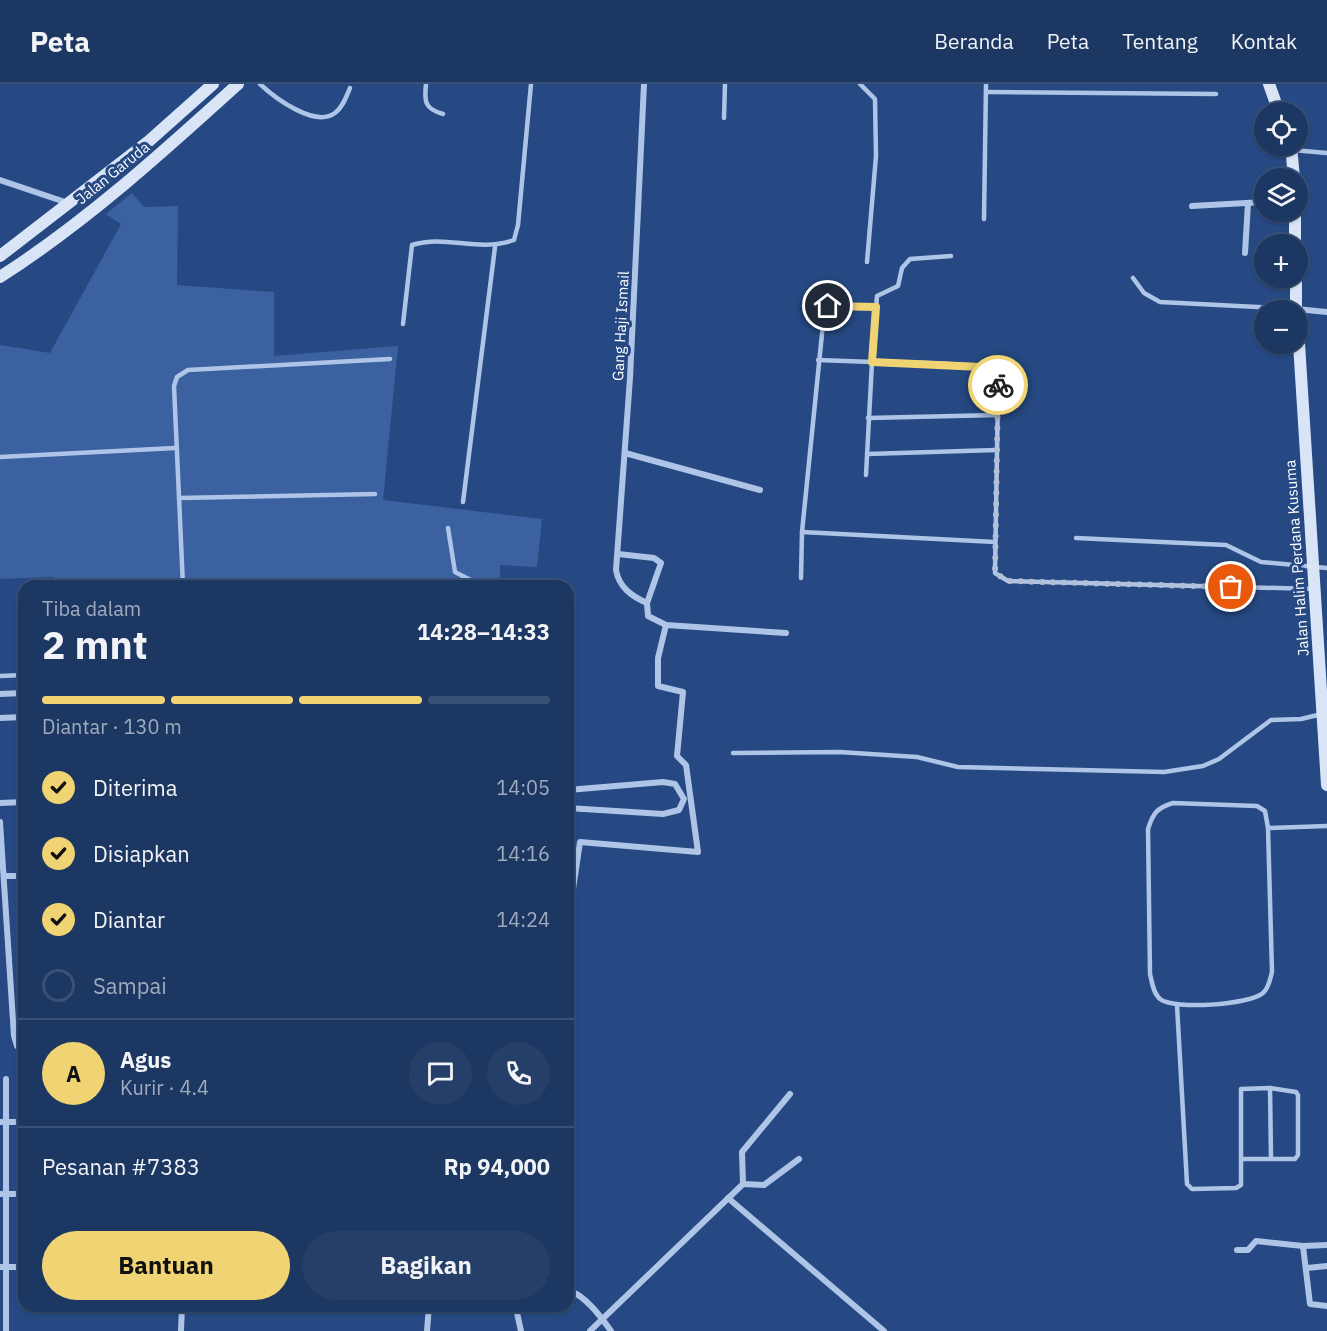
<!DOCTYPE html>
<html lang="id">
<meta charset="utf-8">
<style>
:root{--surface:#1c3762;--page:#253f68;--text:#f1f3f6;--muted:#a0acbe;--line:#3a5177;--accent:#f0d474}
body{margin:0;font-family:"IBM Plex Sans",sans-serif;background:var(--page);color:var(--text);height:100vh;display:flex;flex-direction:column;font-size:22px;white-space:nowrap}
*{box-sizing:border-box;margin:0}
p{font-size:20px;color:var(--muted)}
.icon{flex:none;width:33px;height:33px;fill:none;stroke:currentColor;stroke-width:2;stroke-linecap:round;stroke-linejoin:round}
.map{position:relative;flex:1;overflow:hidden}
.side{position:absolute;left:18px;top:496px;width:556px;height:732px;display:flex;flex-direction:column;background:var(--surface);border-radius:18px;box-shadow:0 2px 4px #0004,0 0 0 2px var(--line)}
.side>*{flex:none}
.tools{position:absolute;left:1254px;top:18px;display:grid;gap:12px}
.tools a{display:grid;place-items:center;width:54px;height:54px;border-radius:50%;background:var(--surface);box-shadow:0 2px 4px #0004,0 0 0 2px var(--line);font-size:30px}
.pin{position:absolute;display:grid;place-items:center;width:51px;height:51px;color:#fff;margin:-26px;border:3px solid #fff;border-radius:50%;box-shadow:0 2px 6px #0007}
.courier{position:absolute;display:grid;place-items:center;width:60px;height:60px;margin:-30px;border:4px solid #f0d474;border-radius:50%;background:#fff;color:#222;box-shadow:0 2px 8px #0007}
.overview em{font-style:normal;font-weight:700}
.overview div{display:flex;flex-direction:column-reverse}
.overview{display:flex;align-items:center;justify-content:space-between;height:102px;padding:0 24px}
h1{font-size:39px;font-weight:700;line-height:45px}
.bar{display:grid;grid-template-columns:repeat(4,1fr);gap:9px 6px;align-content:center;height:72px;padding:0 24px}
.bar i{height:8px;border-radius:4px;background:var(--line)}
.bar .active{background:var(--accent)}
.bar p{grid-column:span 4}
.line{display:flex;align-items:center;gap:15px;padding:0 24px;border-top:2px solid var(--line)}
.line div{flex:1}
.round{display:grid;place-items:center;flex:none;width:63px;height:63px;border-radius:32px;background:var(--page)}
ol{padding:0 24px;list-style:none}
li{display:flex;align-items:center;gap:18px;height:66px}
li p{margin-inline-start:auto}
li .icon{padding:6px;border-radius:50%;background:var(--accent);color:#111;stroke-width:4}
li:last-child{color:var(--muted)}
li i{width:33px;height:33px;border:3px solid var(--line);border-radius:50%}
.button{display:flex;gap:12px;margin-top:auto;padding:12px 24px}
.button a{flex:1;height:69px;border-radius:36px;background:var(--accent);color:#111;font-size:24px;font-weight:700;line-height:69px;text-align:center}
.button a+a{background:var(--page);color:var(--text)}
header{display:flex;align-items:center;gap:36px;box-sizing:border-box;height:84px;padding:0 30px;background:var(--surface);border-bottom:2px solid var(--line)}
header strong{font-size:28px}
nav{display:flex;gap:33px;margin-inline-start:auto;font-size:21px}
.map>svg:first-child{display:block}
</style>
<header>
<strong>Peta</strong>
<nav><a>Beranda</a><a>Peta</a><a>Tentang</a><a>Kontak</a></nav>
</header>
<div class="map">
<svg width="1327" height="1247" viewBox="0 0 1327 1247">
<rect width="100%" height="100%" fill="#264983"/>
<polygon fill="#3b61a0" points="132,109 144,123 178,122 177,201 274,208 274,272 398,262 383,416 542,435 537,483 500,481 500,502 55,502 54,493 0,495 0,261 50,269 121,140 106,130"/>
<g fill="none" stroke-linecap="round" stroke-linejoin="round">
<g stroke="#afc5e7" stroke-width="4.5">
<path d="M260,0C275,14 315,44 335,29C343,23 346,13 350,4"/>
<path d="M426,0C424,18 425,25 443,30"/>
<polyline points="860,0 875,15 876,72 867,178"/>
<polyline points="986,8 1216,10"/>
<polyline points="724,34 725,0"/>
<polyline points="1293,66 1327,69"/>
<polyline points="984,135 986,0"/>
<path d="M951,172L910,175L902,184L898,202L877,212L872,278C897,279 979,277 995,289L998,310L995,489L1008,497L1314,505"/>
<polyline points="1133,194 1144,209 1160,218 1295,225"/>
<path d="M403,240L412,161C447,150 477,169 514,156L518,141L531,0"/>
<polyline points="818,276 872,278 866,391"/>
<polyline points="868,334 997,331"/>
<polyline points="867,370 996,366"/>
<polyline points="0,373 175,364"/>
<polyline points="179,414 375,410"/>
<polyline points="463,418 495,163"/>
<polyline points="448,444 455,488 482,502"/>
<polyline points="802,448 995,458"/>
<polyline points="1076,454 1226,461 1261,478 1327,484"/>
<polyline points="801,494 802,448 824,230 828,222 834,221 876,223"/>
<polyline points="183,502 174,302 177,293 188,286 390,275"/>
<polyline points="0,592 24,591"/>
<polyline points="733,669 839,668 917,673 958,683 1164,688 1203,682 1219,675 1271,636 1301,635 1322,630"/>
<path d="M1173,719L1257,722L1265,727L1268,744L1272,888C1270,895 1269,904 1263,909C1249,921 1174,926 1160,915C1153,909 1152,898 1150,890L1148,745C1153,729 1157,724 1173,719Z"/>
<polyline points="1268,744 1327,742"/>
<polyline points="1177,921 1187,1100 1192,1105 1236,1104 1241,1101 1241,1005 1270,1004 1271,1074"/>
<polyline points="1242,1075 1295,1075 1298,1071 1298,1011 1296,1008 1270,1004"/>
</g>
<g stroke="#afc5e7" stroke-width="6">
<path d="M644,0L630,294L616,486C619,503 631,512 647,519"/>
<polyline points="0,96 68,119"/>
<polyline points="1192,122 1264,118"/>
<polyline points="1245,169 1248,119"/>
<polyline points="1296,225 1327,228"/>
<polyline points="625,369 760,406"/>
<polyline points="618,470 654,474 661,479 647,519 648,532 666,541 786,549"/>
<polyline points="0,610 24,609"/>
<polyline points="0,634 24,633"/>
<polyline points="568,706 663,698 675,700 684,715 679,726 663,730 568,724"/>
<polyline points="0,719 24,718"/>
<polyline points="0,738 14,952 17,962 24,967"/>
<polyline points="4,792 24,792"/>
<polyline points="568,838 580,758 698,768 686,681 677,672 683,608 658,602 658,574 666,541"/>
<polyline points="6,995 6,1247"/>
<polyline points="0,1038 24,1038"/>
<polyline points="743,1100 742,1068 790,1010"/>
<polyline points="0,1110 24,1110"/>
<polyline points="728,1114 884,1247"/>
<polyline points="1303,1162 1310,1220 1327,1222"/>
<polyline points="1237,1166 1248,1166 1256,1157 1303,1162 1327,1161"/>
<polyline points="0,1183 24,1183"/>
<polyline points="1307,1184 1327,1182"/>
<path d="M568,1206C585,1211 601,1233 611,1247"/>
<polyline points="521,1222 517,1229 521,1247"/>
<polyline points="181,1247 182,1222"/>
<polyline points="427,1247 429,1222"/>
<polyline points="590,1247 743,1100 764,1101 799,1075"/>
</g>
<g stroke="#d9e4f6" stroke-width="12">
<polyline points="1269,0 1279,28"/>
<polyline points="1291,62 1294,94"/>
<polyline points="1295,128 1295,160"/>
<polyline points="0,172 149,57 213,0"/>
<path d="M0,193C86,138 163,68 238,0"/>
<polyline points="1296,194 1296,226"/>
<polyline points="1298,244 1327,701"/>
</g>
</g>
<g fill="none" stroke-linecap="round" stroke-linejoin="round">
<polyline stroke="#b3bfd4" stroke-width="6" stroke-dasharray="0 10.8" points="998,301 995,489 1008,497 1231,503"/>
<polyline stroke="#f0d474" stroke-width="8" points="828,222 876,223 872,278 981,283 995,289 998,301"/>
</g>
<g text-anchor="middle" stroke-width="6" stroke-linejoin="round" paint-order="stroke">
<g font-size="15" fill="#fff" stroke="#264983">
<text transform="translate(113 89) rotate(-39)" y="5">Jalan Garuda</text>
<text transform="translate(621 242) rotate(-87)" y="5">Gang Haji Ismail</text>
<text transform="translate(1297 474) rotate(-94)" y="5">Jalan Halim Perdana Kusuma</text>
</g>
</g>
</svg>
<div class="tools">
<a><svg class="icon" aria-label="locate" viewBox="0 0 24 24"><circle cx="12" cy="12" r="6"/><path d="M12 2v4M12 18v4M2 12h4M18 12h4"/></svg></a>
<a><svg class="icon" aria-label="layers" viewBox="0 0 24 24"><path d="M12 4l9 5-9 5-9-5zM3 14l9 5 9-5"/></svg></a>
<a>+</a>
<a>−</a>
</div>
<div class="pin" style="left:1231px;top:503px;background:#ea580c"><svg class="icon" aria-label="bag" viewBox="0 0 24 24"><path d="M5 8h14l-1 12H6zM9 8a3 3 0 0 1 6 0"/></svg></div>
<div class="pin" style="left:828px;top:222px;background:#1f2937"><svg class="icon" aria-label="home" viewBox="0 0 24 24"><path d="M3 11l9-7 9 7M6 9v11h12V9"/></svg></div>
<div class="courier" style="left:998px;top:301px"><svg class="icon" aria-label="bike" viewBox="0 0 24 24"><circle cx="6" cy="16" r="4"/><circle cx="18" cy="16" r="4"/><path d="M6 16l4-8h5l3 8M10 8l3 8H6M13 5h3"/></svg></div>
<section class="side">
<div class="overview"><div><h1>2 mnt</h1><p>Tiba dalam</p></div><em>14:28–14:33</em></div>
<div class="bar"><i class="active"></i><i class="active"></i><i class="active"></i><i></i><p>Diantar · 130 m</p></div>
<ol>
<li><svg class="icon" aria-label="check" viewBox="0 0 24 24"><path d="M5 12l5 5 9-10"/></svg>Diterima<p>14:05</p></li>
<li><svg class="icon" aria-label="check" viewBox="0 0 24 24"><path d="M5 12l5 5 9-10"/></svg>Disiapkan<p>14:16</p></li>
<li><svg class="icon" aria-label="check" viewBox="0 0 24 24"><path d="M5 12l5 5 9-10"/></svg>Diantar<p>14:24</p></li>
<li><i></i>Sampai</li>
</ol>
<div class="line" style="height:108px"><b class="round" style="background:var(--accent);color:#111">A</b><div><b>Agus</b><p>Kurir · 4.4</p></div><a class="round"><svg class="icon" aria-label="chat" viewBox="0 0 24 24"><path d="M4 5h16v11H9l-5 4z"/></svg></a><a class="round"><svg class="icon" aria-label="phone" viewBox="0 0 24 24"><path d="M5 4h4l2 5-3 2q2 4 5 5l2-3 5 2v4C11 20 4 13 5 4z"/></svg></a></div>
<div class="line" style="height:78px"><div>Pesanan #7383</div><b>Rp 94,000</b></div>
<div class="button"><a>Bantuan</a><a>Bagikan</a></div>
</section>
</div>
